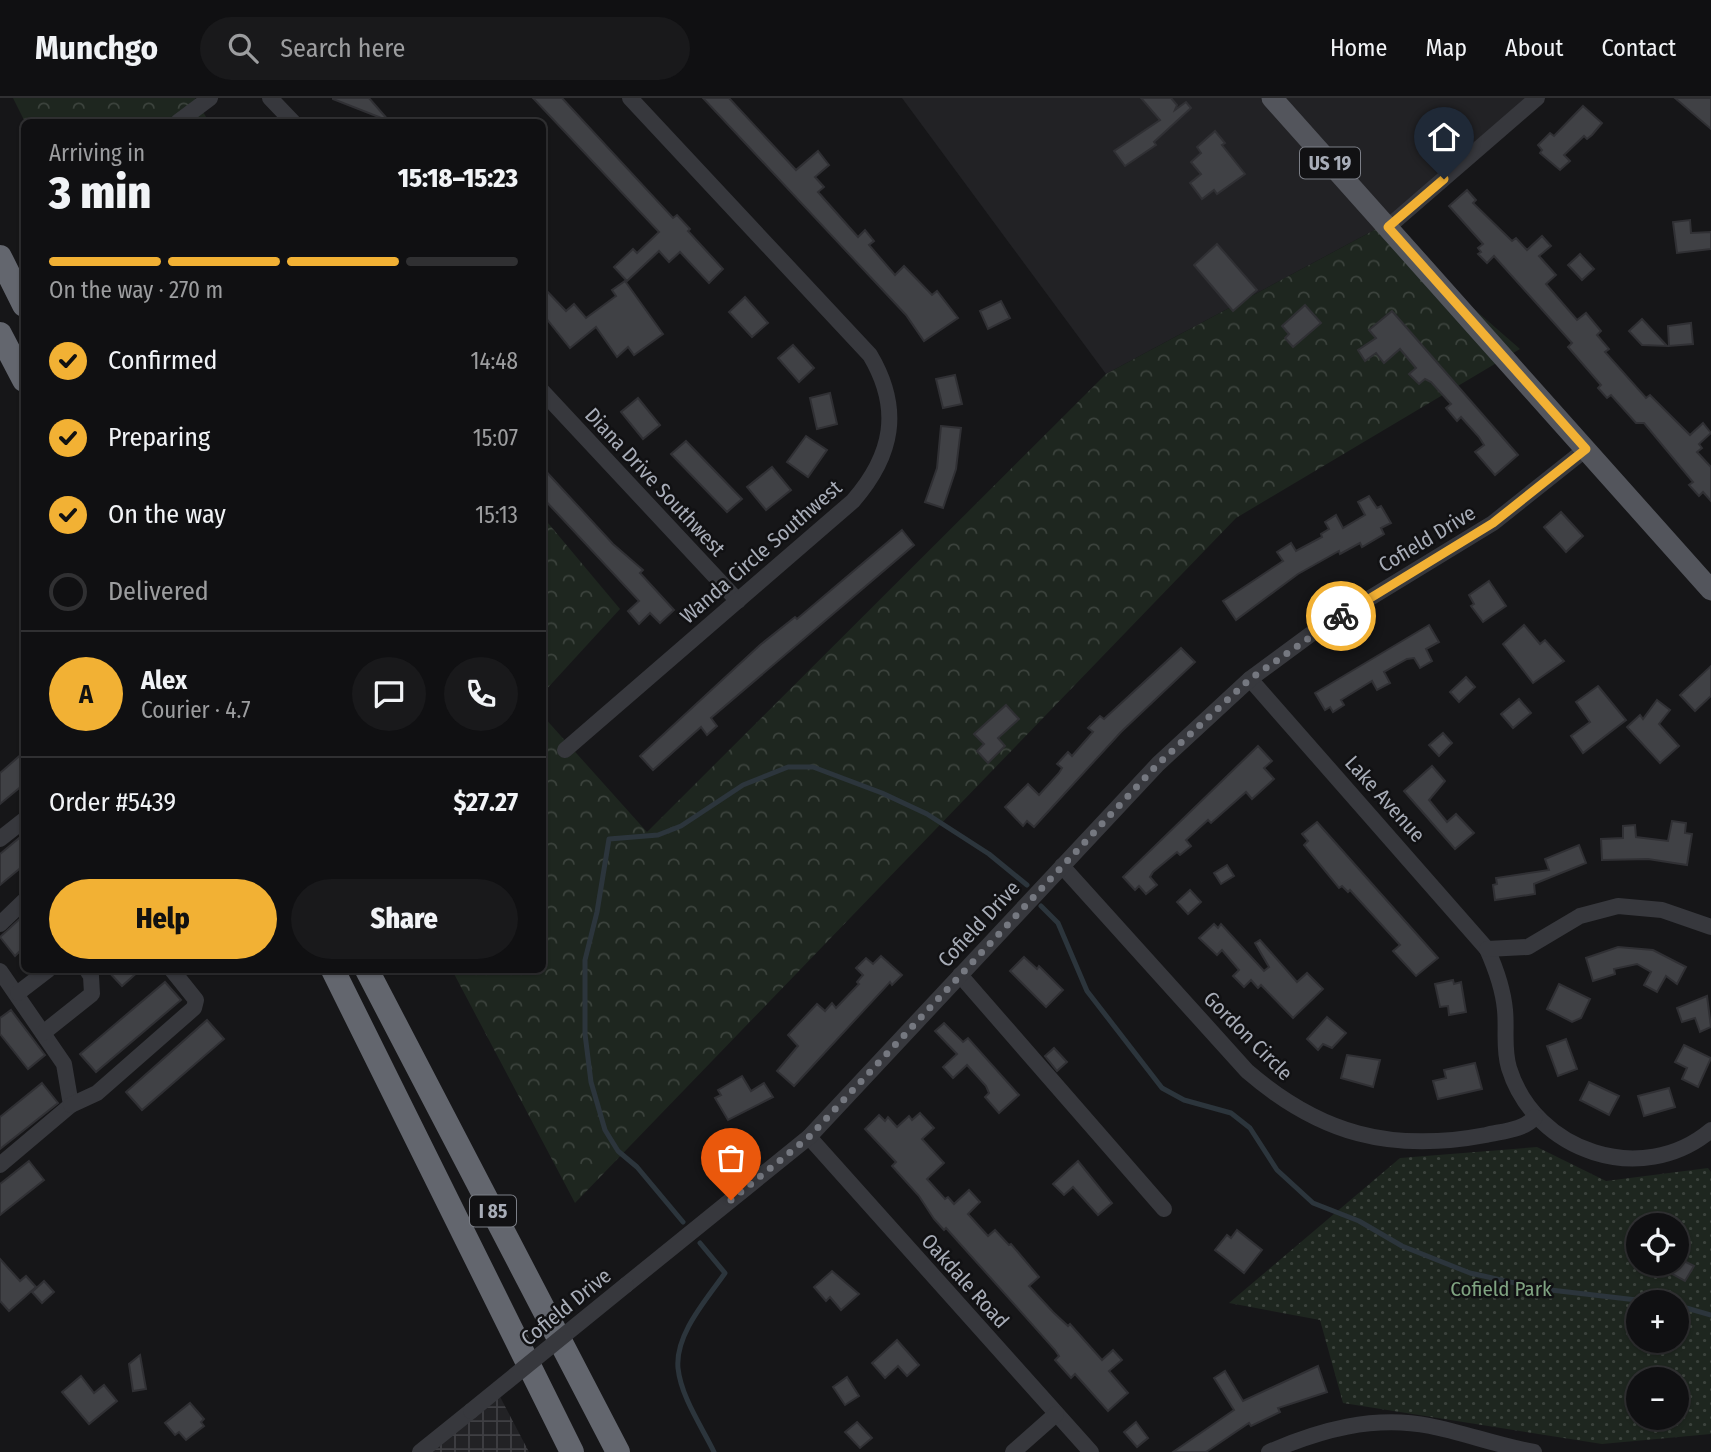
<!DOCTYPE html>
<meta charset="utf-8">
<style>
:root{--surface:#101012;--page:#19191b;--text:#f1f3f6;--muted:#9c9d9f;--line:#303032;--accent:#f2b134}
body{margin:0;font-family:"Fira Sans Condensed",sans-serif;background:var(--page);color:var(--text);height:100vh;display:flex;flex-direction:column;font-size:26px;white-space:nowrap}
*{box-sizing:border-box;margin:0}
p{font-size:23px;color:var(--muted)}
.icon{flex:none;width:38px;height:38px;fill:none;stroke:currentColor;stroke-width:2;stroke-linecap:round;stroke-linejoin:round}
.map{position:relative;flex:1;overflow:hidden}
.sheet{position:absolute;left:21px;top:21px;width:525px;height:854px;display:flex;flex-direction:column;background:var(--surface);border-radius:10px;box-shadow:0 2px 5px #0004,0 0 0 2px var(--line)}
.sheet>*{flex:none}
.controls{position:absolute;left:1626px;top:1115px;display:grid;gap:14px}
.controls a{display:grid;place-items:center;width:63px;height:63px;border-radius:50%;background:var(--surface);box-shadow:0 2px 5px #0004,0 0 0 2px var(--line);font-size:35px}
.pin{position:absolute;display:grid;place-items:center;width:60px;height:60px;color:#fff;margin:-72px -30px;border-radius:50% 50% 50% 0;rotate:-45deg;box-shadow:0 0 7px #0007}
.pin .icon{rotate:45deg}
.courier{position:absolute;display:grid;place-items:center;width:70px;height:70px;margin:-35px;border:5px solid #f2b134;border-radius:50%;background:#fff;color:#222;box-shadow:0 2px 9px #0007}
.summary em{font-style:normal;font-weight:800}
.summary div{display:flex;flex-direction:column-reverse}
.summary{display:flex;align-items:center;justify-content:space-between;height:119px;padding:0 28px}
h1{font-size:46px;font-weight:800;line-height:52px}
.bar{display:grid;grid-template-columns:repeat(4,1fr);gap:10px 7px;align-content:center;height:84px;padding:0 28px}
.bar i{height:9px;border-radius:5px;background:var(--line)}
.bar .selected{background:var(--accent)}
.bar p{grid-column:span 4}
.line{display:flex;align-items:center;gap:18px;padding:0 28px;border-top:2px solid var(--line)}
.line div{flex:1}
.round{display:grid;place-items:center;flex:none;width:74px;height:74px;border-radius:37px;background:var(--page)}
ol{padding:0 28px;list-style:none}
li{display:flex;align-items:center;gap:21px;height:77px}
li p{margin-inline-start:auto}
li .icon{padding:7px;border-radius:50%;background:var(--accent);color:#111;stroke-width:4}
li:last-child{color:var(--muted)}
li i{width:38px;height:38px;border:4px solid var(--line);border-radius:50%}
.action{display:flex;gap:14px;margin-top:auto;padding:14px 28px}
.action a{flex:1;height:80px;border-radius:42px;background:var(--accent);color:#111;font-size:28px;font-weight:800;line-height:80px;text-align:center}
.action a+a{background:var(--page);color:var(--text)}
header{display:flex;align-items:center;gap:42px;box-sizing:border-box;height:98px;padding:0 35px;background:var(--surface);border-bottom:2px solid var(--line)}
header strong{font-size:33px}
nav{display:flex;gap:38px;margin-inline-start:auto;font-size:24px}
.search{width:490px;height:63px;background:var(--page);display:flex;align-items:center;gap:18px;box-sizing:border-box;padding:0 24px;border-radius:38px;color:var(--muted);font-size:26px}
.map>svg:first-child{display:block}
</style>
<header>
<strong>Munchgo</strong>
<div class="search"><svg class="icon" aria-label="search" viewBox="0 0 24 24"><circle cx="10" cy="10" r="6"/><path d="M15 15l6 6"/></svg>Search here</div>
<nav><a>Home</a><a>Map</a><a>About</a><a>Contact</a></nav>
</header>
<div class="map">
<svg width="1711" height="1354" viewBox="0 0 1711 1354">
<defs>
<pattern id="industrial-grid" width="8" height="8" patternUnits="userSpaceOnUse" patternTransform="scale(1.75)"><rect width="8" height="8" fill="#222225"/><path d="M0 4h8M4 0v8" fill="none" stroke="#3f3f43"/></pattern>
<pattern id="forest-crowns" width="20" height="18" patternUnits="userSpaceOnUse" patternTransform="scale(1.75)"><rect width="20" height="18" fill="#1e261f"/><path d="M2 6a3 3 0 1 1 6 0M12 15a3 3 0 1 1 6 0" fill="none" stroke="#3c433d"/></pattern>
<pattern id="park-dots" width="8" height="8" patternUnits="userSpaceOnUse" patternTransform="scale(1.75)"><rect width="8" height="8" fill="#1e261f"/><path d="M2 2h.1M6 6h.1" fill="none" stroke="#3c433d" stroke-width="1.8" stroke-linecap="round"/></pattern>
</defs>
<rect width="100%" height="100%" fill="#161618"/>
<polygon fill="#222225" points="902,0 1539,0 1380,129 1106,276"/>
<polygon fill="url(#industrial-grid)" points="497,1293 529,1354 422,1354"/>
<g fill="url(#forest-crowns)">
<polygon points="13,0 195,0 209,24 25,24"/>
<polygon points="1380,129 1520,251 1236,420 575,1105 452,872 542,872 543,618 647,734 1106,276"/>
<polygon points="543,419 620,511 543,595 542,595"/>
</g>
<path fill="url(#park-dots)" fill-rule="evenodd" d="M1537,1049L1606,1083L1708,1070L1711,1074V1336L1602,1346L1343,1305L1320,1222L1229,1205L1400,1060ZM1638,1127H1676V1166H1638ZM1638,1204H1676V1242H1638ZM1638,1281H1676V1320H1638Z"/>
<g fill="none" stroke-linecap="round" stroke-linejoin="round">
<g stroke="#2c353c" stroke-width="5">
<polyline points="1041,808 1058,825 1087,893 1162,990 1184,1002 1231,1015 1250,1030 1277,1072 1313,1105 1359,1123 1402,1148 1470,1175 1542,1191 1654,1204"/>
<polyline points="683,1124 637,1069 618,1053 605,1032 591,984 585,936 585,862 597,814 609,741 658,737 681,728 743,687 788,669 813,669 882,695 927,716 989,756 1027,787"/>
<path d="M700,1145L725,1175C707,1201 675,1236 678,1270C681,1299 702,1329 714,1354"/>
<polyline points="1676,1207 1711,1217"/>
</g>
</g>
<g fill="#404145" stroke="#303034" stroke-width="2">
<polygon points="333,0 369,0 389,23 333,1"/>
<polygon points="533,0 562,0 673,120 677,117 690,131 688,133 723,171 709,185 680,154 669,164 659,153 627,183 614,169 633,151 637,155 659,134"/>
<polygon points="703,0 729,0 796,72 818,53 829,67 815,79 824,89 818,94 858,139 865,132 874,143 869,147 895,177 904,168 932,197 937,193 958,220 924,243 906,217"/>
<polygon points="1141,0 1171,0 1177,7 1175,12 1186,4 1191,10 1154,44 1156,47 1125,68 1114,53 1160,22"/>
<polygon points="1675,0 1711,0 1711,31"/>
<polygon points="1583,8 1602,25 1592,37 1587,41 1584,38 1564,57 1570,63 1560,72 1540,55 1542,52 1538,47 1550,35 1554,38"/>
<polygon points="1215,33 1225,45 1222,47 1245,76 1217,96 1214,92 1202,101 1190,85 1201,76 1191,64 1201,55 1197,49"/>
<polygon points="1467,92 1476,102 1473,105 1512,143 1516,140 1527,152 1542,138 1551,148 1539,158 1556,177 1546,186 1577,222 1586,215 1601,233 1597,237 1609,251 1605,254 1646,300 1650,297 1690,337 1703,325 1711,335 1699,346 1702,350 1697,354 1711,369 1711,403 1703,394 1699,398 1689,387 1693,384 1644,325 1636,325 1611,297 1607,300 1598,290 1601,287 1568,249 1572,245 1494,158 1487,165 1478,156 1481,154 1478,150 1483,146 1449,108"/>
<polygon points="1690,122 1691,135 1711,134 1711,151 1677,155 1673,124"/>
<polygon points="1217,146 1257,192 1233,213 1194,167"/>
<polygon points="1580,156 1594,171 1582,182 1568,167"/>
<polygon points="625,183 663,236 634,257 628,249 617,259 596,229 570,250 542,215 542,188 566,213 574,206 586,220 616,198 612,192"/>
<polygon points="745,199 768,225 752,239 729,214"/>
<polygon points="1001,203 1010,220 988,231 980,213"/>
<polygon points="1305,207 1321,225 1293,249 1285,240 1289,236 1282,228"/>
<polygon points="1392,213 1518,357 1495,377 1475,354 1484,347 1479,339 1461,319 1457,323 1446,310 1451,306 1431,284 1425,281 1419,286 1409,276 1416,270 1400,251 1384,265 1376,255 1365,263 1358,252 1376,240 1369,232"/>
<polygon points="1642,221 1667,248 1642,247 1629,233"/>
<polygon points="1691,225 1693,246 1669,248 1668,228"/>
<polygon points="793,247 814,270 799,284 778,260"/>
<polygon points="955,277 962,306 943,310 936,281"/>
<polygon points="830,295 837,326 817,331 810,300"/>
<polygon points="638,300 660,327 643,341 621,314"/>
<polygon points="941,328 961,330 956,371 943,410 925,404 937,370"/>
<polygon points="806,338 827,352 808,379 787,364"/>
<polygon points="686,343 742,401 727,414 671,356"/>
<polygon points="542,369 613,446 643,472 640,475 674,512 660,525 650,515 639,526 628,513 639,503 542,399"/>
<polygon points="772,369 791,392 766,412 747,389"/>
<polygon points="1369,398 1377,410 1381,408 1391,425 1381,430 1384,436 1362,449 1360,445 1340,456 1339,453 1298,476 1236,522 1223,503 1283,463 1277,454 1291,445 1296,453 1322,439 1321,436 1329,431 1325,424 1336,417 1343,430 1365,417 1358,404"/>
<polygon points="1561,414 1583,438 1566,454 1544,429"/>
<polygon points="902,432 914,447 711,620 717,628 707,637 701,629 653,672 640,658 760,547 795,519 797,521"/>
<polygon points="1489,483 1506,508 1483,524 1471,508 1474,506 1469,497"/>
<polygon points="1429,527 1439,544 1426,551 1432,563 1420,570 1414,560 1407,561 1384,574 1390,585 1377,592 1372,583 1341,602 1344,607 1333,614 1330,609 1325,612 1315,595"/>
<polygon points="1524,527 1540,546 1545,542 1564,563 1533,585 1503,546"/>
<polygon points="1181,550 1195,564 1121,634 1034,729 1027,723 1023,728 1005,709 1028,686 1039,697 1059,675 1062,670 1057,666 1068,654 1072,658 1093,634 1088,630 1100,618 1104,621"/>
<polygon points="1711,568 1711,598 1695,613 1680,597"/>
<polygon points="1466,579 1475,589 1459,604 1450,594"/>
<polygon points="1598,588 1626,622 1583,655 1571,638 1590,624 1576,604"/>
<polygon points="1519,601 1531,615 1513,630 1501,616"/>
<polygon points="1657,602 1670,612 1659,626 1679,648 1660,665 1627,629 1640,617 1643,621"/>
<polygon points="1006,607 1019,621 998,640 1005,648 988,665 977,653 984,646 974,636"/>
<polygon points="1443,635 1452,645 1439,658 1429,647"/>
<polygon points="1258,648 1272,663 1264,670 1274,681 1252,701 1246,694 1211,725 1208,722 1186,742 1191,748 1180,757 1177,754 1153,774 1150,779 1157,787 1146,796 1139,788 1135,792 1123,779"/>
<polygon points="24,654 24,686 0,706 0,675"/>
<polygon points="1432,668 1445,683 1429,702 1447,724 1456,716 1474,735 1455,751 1404,693"/>
<polygon points="1672,723 1686,725 1685,735 1692,736 1687,767 1648,761 1602,762 1601,741 1623,740 1623,728 1635,727 1636,739 1668,743"/>
<polygon points="1317,724 1438,860 1416,878 1393,853 1400,847 1350,792 1348,794 1342,788 1339,790 1304,747 1308,743 1302,736"/>
<polygon points="24,736 24,767 0,787 0,756"/>
<polygon points="1579,747 1586,765 1534,786 1535,796 1495,802 1493,787 1497,786 1496,780 1549,772 1545,761"/>
<polygon points="1227,767 1234,778 1221,786 1214,775"/>
<polygon points="1190,792 1201,804 1188,816 1177,804"/>
<polygon points="24,817 24,849 15,858 0,839"/>
<polygon points="1214,826 1218,830 1221,826 1264,873 1269,869 1255,845 1260,842 1297,884 1307,875 1323,891 1293,920 1261,887 1258,890 1251,882 1244,889 1233,878 1239,872 1222,852 1217,857 1199,840"/>
<polygon points="1618,849 1653,852 1686,869 1677,886 1666,878 1657,894 1644,887 1651,874 1637,866 1614,871 1615,876 1593,883 1586,860"/>
<polygon points="881,858 902,877 892,887 890,884 794,988 777,973 798,948 788,937 817,906 825,913 832,905 836,910 859,886 857,884 863,877 856,870 866,860 873,866"/>
<polygon points="1024,859 1037,871 1039,868 1063,892 1046,909 1010,873"/>
<polygon points="107,872 140,872 122,888"/>
<polygon points="1453,882 1454,886 1461,884 1466,914 1449,917 1448,908 1440,909 1435,886"/>
<polygon points="165,884 181,902 96,974 80,956"/>
<polygon points="1559,886 1590,901 1581,920 1572,924 1547,911"/>
<polygon points="1707,898 1711,929 1700,934 1695,920 1682,924 1677,910"/>
<polygon points="11,912 45,957 28,971 0,936 0,920"/>
<polygon points="1327,919 1346,935 1332,950 1323,946 1318,952 1307,941"/>
<polygon points="207,922 224,941 142,1012 126,994"/>
<polygon points="944,925 963,944 968,940 1019,997 999,1015 985,999 989,995 986,988 967,967 953,980 943,969 957,956 935,933"/>
<polygon points="1566,941 1577,971 1558,978 1547,948"/>
<polygon points="1684,947 1711,960 1698,989 1682,981 1687,970 1675,964"/>
<polygon points="1054,950 1067,964 1057,973 1045,958"/>
<polygon points="1347,957 1380,962 1373,989 1341,980"/>
<polygon points="1475,965 1482,991 1438,1001 1433,983 1446,980 1444,972"/>
<polygon points="742,978 751,993 764,985 773,999 728,1022 715,1000 721,997 718,992"/>
<polygon points="1589,984 1619,998 1609,1017 1580,1002"/>
<polygon points="42,985 58,1005 0,1051 0,1019"/>
<polygon points="1669,990 1675,1009 1644,1018 1638,998"/>
<polygon points="920,1015 934,1030 922,1041 944,1065 927,1081 945,1101 948,1099 954,1106 969,1092 980,1104 968,1116 988,1138 995,1132 1009,1147 1011,1146 1039,1179 1029,1188 1053,1214 1068,1228 1070,1226 1102,1262 1113,1252 1122,1262 1109,1273 1128,1295 1108,1313 1075,1276 1071,1280 1055,1262 1059,1258 1055,1252 946,1130 944,1132 934,1121 919,1098 892,1068 896,1064 865,1031 879,1017 885,1023 888,1019 897,1029 909,1018 912,1022"/>
<polygon points="29,1063 44,1082 0,1117 0,1086"/>
<polygon points="1078,1063 1112,1105 1098,1117 1073,1089 1064,1097 1053,1086"/>
<polygon points="1237,1132 1262,1152 1244,1175 1215,1152 1227,1137 1231,1140"/>
<polygon points="1676,1159 1694,1168 1685,1183 1654,1166 1676,1166"/>
<polygon points="0,1161 20,1183 26,1178 36,1189 9,1213 0,1203"/>
<polygon points="832,1173 859,1196 841,1212 830,1199 826,1203 814,1189"/>
<polygon points="44,1183 54,1194 42,1205 32,1194"/>
<polygon points="897,1242 919,1267 907,1278 898,1268 885,1280 872,1265"/>
<polygon points="140,1257 146,1291 133,1293 129,1266"/>
<polygon points="1318,1268 1327,1294 1278,1310 1280,1314 1251,1328 1249,1325 1206,1354 1173,1354 1234,1312 1214,1280 1225,1273 1243,1303"/>
<polygon points="81,1278 94,1295 104,1287 117,1303 89,1326 62,1294"/>
<polygon points="847,1279 859,1298 845,1307 833,1289"/>
<polygon points="190,1305 204,1321 201,1324 204,1328 186,1342 179,1334 175,1337 165,1325"/>
<polygon points="857,1324 872,1340 860,1350 845,1334"/>
<polygon points="1136,1324 1148,1340 1137,1349 1124,1334"/>
</g>
<g fill="none" stroke-linecap="round" stroke-linejoin="round">
<g stroke="#37383d" stroke-width="16">
<polyline points="270,0 293,24"/>
<polyline points="178,24 210,0"/>
<polyline points="1388,129 1537,0"/>
<polyline points="542,293 738,503"/>
<path d="M1250,581L1487,851C1496,871 1503,890 1505,912C1507,932 1503,950 1509,970C1535,1054 1642,1090 1711,1032"/>
<path d="M565,652L853,403C893,357 902,311 870,257L630,0"/>
<polyline points="0,741 24,722"/>
<path d="M1062,768L1247,973C1320,1036 1391,1055 1486,1037C1503,1033 1524,1032 1535,1019"/>
<polyline points="0,826 24,803"/>
<polyline points="1487,851 1528,849 1580,818 1618,808 1662,812 1711,829"/>
<polyline points="0,873 64,966 71,1007 0,1067"/>
<polyline points="960,877 1164,1111"/>
<polyline points="18,895 48,872"/>
<polyline points="43,935 92,896 91,878 87,872"/>
<polyline points="71,1007 97,995 194,910 196,902 172,872"/>
<polyline points="809,1039 1091,1354"/>
<polyline points="626,1187 809,1039 1158,666 1250,581 1311,536 1493,425 1586,351"/>
<polyline points="420,1354 471,1313"/>
<polyline points="1013,1354 1056,1316"/>
<path d="M1269,1354C1320,1332 1373,1317 1430,1328C1465,1335 1499,1348 1534,1354"/>
</g>
<polyline stroke="#53555c" stroke-width="21" points="1272,0 1711,492"/>
<g stroke="#63666e" stroke-width="24">
<polyline points="0,159 24,207"/>
<polyline points="0,236 24,282"/>
<polyline points="333,872 572,1354"/>
<polyline points="367,872 618,1354"/>
</g>
<polyline stroke="#37383d" stroke-width="16" points="471,1313 626,1187"/>
</g>
<g fill="none" stroke-linecap="round" stroke-linejoin="round">
<polyline stroke="#757880" stroke-width="7" stroke-dasharray="0 12.6" points="731,1102 809,1039 1158,666 1250,581 1341,518"/>
<polyline stroke="#f2b134" stroke-width="9" points="1341,518 1493,425 1586,351 1388,129 1444,81"/>
</g>
<g text-anchor="middle" stroke-width="5" stroke-linejoin="round" paint-order="stroke">
<g fill="#111113" stroke="#7b7e86" stroke-width="2">
<rect x="1300" y="49.5" width="60" height="31" rx="5"/>
<rect x="470" y="1097.5" width="46" height="31" rx="5"/>
</g>
<g font-size="19" font-weight="bold" fill="#a8adb8">
<text x="1330" y="72">US 19</text>
<text x="493" y="1120">I 85</text>
</g>
<g font-size="21" fill="#a8adb8" stroke="#111113">
<text transform="translate(655 384) rotate(47)" y="7">Diana Drive Southwest</text>
<text transform="translate(1427 441) rotate(-31)" y="7">Cofield Drive</text>
<text transform="translate(761 454) rotate(-41)" y="7">Wanda Circle Southwest</text>
<text transform="translate(1385 701) rotate(48)" y="7">Lake Avenue</text>
<text transform="translate(979 826) rotate(-47)" y="7">Cofield Drive</text>
<text transform="translate(1248 938) rotate(45)" y="7">Gordon Circle</text>
<text transform="translate(965 1183) rotate(48)" y="7">Oakdale Road</text>
<text transform="translate(566 1209) rotate(-39)" y="7">Cofield Drive</text>
</g>
<g font-size="21" fill="#7fa381" stroke="#111113">
<text x="1501" y="1198">Cofield Park</text>
</g>
</g>
</svg>
<div class="controls">
<a><svg class="icon" aria-label="locate" viewBox="0 0 24 24"><circle cx="12" cy="12" r="6"/><path d="M12 2v4M12 18v4M2 12h4M18 12h4"/></svg></a>
<a>+</a>
<a>−</a>
</div>
<div class="pin" style="left:731px;top:1102px;background:#ea580c"><svg class="icon" aria-label="bag" viewBox="0 0 24 24"><path d="M5 8h14l-1 12H6zM9 8a3 3 0 0 1 6 0"/></svg></div>
<div class="pin" style="left:1444px;top:81px;background:#1f2937"><svg class="icon" aria-label="home" viewBox="0 0 24 24"><path d="M3 11l9-7 9 7M6 9v11h12V9"/></svg></div>
<div class="courier" style="left:1341px;top:518px"><svg class="icon" aria-label="bike" viewBox="0 0 24 24"><circle cx="6" cy="16" r="4"/><circle cx="18" cy="16" r="4"/><path d="M6 16l4-8h5l3 8M10 8l3 8H6M13 5h3"/></svg></div>
<section class="sheet">
<div class="summary"><div><h1>3 min</h1><p>Arriving in</p></div><em>15:18–15:23</em></div>
<div class="bar"><i class="selected"></i><i class="selected"></i><i class="selected"></i><i></i><p>On the way · 270 m</p></div>
<ol>
<li><svg class="icon" aria-label="check" viewBox="0 0 24 24"><path d="M5 12l5 5 9-10"/></svg>Confirmed<p>14:48</p></li>
<li><svg class="icon" aria-label="check" viewBox="0 0 24 24"><path d="M5 12l5 5 9-10"/></svg>Preparing<p>15:07</p></li>
<li><svg class="icon" aria-label="check" viewBox="0 0 24 24"><path d="M5 12l5 5 9-10"/></svg>On the way<p>15:13</p></li>
<li><i></i>Delivered</li>
</ol>
<div class="line" style="height:126px"><b class="round" style="background:var(--accent);color:#111">A</b><div><b>Alex</b><p>Courier · 4.7</p></div><a class="round"><svg class="icon" aria-label="chat" viewBox="0 0 24 24"><path d="M4 5h16v11H9l-5 4z"/></svg></a><a class="round"><svg class="icon" aria-label="phone" viewBox="0 0 24 24"><path d="M5 4h4l2 5-3 2q2 4 5 5l2-3 5 2v4C11 20 4 13 5 4z"/></svg></a></div>
<div class="line" style="height:91px"><div>Order #5439</div><b>$27.27</b></div>
<div class="action"><a>Help</a><a>Share</a></div>
</section>
</div>
